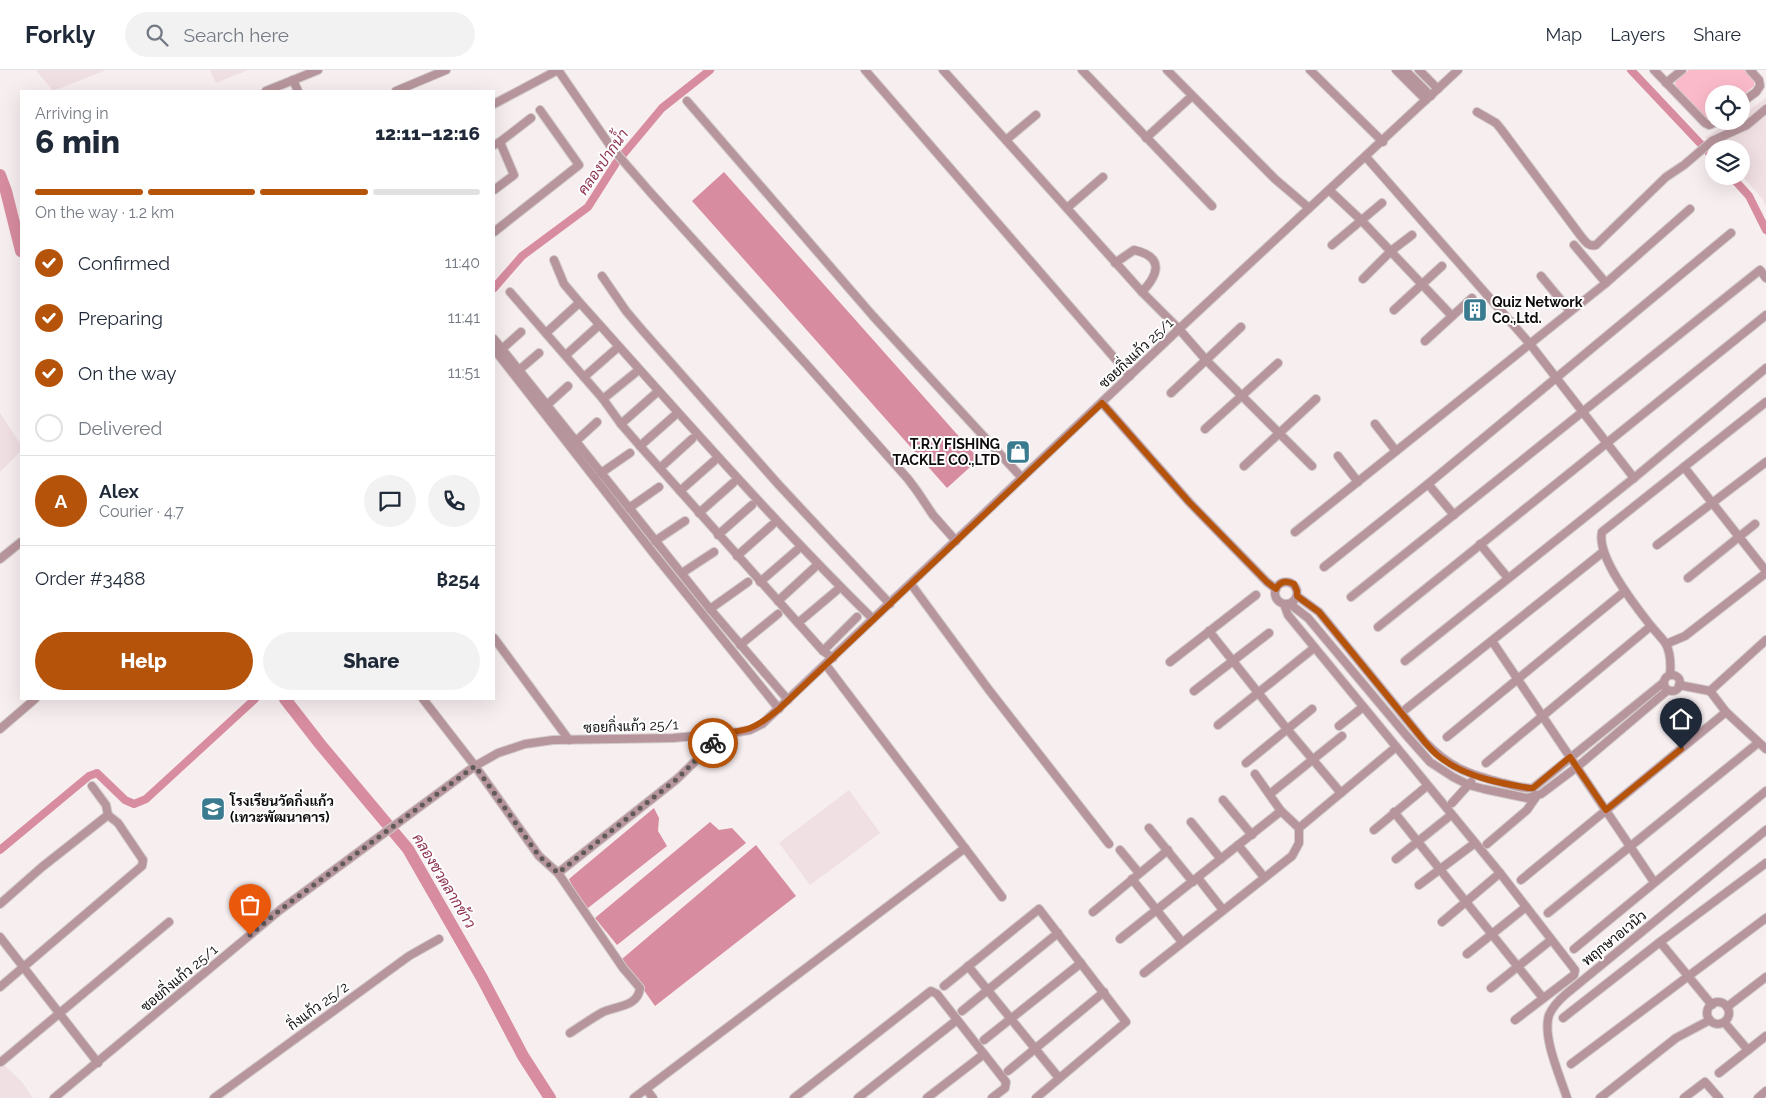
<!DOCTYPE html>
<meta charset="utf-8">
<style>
:root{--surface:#fff;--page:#f2f2f3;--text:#1f2937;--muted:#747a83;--line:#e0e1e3;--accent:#b45309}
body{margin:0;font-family:Raleway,Sarabun,sans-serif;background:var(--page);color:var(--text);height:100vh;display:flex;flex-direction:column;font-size:19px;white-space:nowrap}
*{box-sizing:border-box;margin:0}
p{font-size:16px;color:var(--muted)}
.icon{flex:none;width:28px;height:28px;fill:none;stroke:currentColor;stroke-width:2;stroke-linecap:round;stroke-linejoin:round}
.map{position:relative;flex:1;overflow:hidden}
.details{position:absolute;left:20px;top:20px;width:475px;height:610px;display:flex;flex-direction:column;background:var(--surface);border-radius:0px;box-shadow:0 5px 20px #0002}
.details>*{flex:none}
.buttons{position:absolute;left:1705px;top:15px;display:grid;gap:10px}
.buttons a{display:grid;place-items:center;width:45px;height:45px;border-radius:50%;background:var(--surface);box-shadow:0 5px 20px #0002;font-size:25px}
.pin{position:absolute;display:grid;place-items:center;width:42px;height:42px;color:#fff;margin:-51px -21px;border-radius:50% 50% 50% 0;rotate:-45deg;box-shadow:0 0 5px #0007}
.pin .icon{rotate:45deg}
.courier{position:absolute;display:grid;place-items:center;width:50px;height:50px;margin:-25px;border:4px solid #b45309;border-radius:50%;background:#fff;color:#222;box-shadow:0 1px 6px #0007}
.headline em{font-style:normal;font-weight:800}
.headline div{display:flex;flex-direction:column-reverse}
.headline{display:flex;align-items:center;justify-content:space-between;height:85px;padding:0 15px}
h1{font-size:32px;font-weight:800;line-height:38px}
.bar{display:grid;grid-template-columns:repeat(4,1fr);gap:8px 5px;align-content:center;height:60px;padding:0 15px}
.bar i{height:6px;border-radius:4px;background:var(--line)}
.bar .selected{background:var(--accent)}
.bar p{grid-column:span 4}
.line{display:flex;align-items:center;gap:12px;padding:0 15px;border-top:1px solid var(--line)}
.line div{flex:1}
.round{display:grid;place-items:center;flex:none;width:52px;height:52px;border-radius:26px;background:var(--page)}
ol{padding:0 15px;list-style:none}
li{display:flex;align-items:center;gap:15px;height:55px}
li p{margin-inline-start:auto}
li .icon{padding:5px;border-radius:50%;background:var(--accent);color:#fff;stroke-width:4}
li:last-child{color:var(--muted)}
li i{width:28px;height:28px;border:2px solid var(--line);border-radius:50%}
.button{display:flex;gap:10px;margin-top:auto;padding:10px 15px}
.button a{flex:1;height:58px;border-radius:30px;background:var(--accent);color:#fff;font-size:20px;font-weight:800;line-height:58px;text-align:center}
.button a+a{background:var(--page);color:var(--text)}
header{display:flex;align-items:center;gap:30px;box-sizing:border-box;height:70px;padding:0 25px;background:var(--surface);border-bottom:1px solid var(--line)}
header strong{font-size:24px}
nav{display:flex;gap:28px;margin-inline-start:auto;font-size:18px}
.search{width:350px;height:45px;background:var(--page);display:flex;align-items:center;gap:12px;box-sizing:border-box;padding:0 18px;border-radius:28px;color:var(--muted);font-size:19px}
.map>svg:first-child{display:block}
</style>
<header>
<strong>Forkly</strong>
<div class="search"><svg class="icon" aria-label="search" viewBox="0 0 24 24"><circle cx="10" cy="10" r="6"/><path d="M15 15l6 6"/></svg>Search here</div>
<nav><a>Map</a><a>Layers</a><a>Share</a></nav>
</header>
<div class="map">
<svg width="1766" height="1028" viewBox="0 0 1766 1028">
<rect width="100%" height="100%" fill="#f7eef0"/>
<g fill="#f0dfe3">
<polygon points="36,0 106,0 53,21"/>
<polygon points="210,0 248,0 216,13"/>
<polygon points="1766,28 1766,136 1762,128 1741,105 1741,79 1717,79 1705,67 1733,51 1741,51 1741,46"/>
<polygon points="0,343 21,375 21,381 0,402"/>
<polygon points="849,720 880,763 810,815 779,773"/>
<polygon points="4,995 22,1012 33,1028 0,1028 0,997"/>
</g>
<polygon fill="#fbbac9" points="1689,0 1745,0 1754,10 1754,16 1741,27 1741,24 1714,24 1714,49 1712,51 1707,50 1676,17 1675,12"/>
<g fill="#d78c9f">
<polygon points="724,102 979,389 947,418 692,131"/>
<polygon points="654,738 659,748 658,761 667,776 588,838 577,827 569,809"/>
<polygon points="710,752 719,760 732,758 746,773 617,875 595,848"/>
<polygon points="756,775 796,826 655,936 622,889"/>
</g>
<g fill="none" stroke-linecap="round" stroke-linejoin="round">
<g stroke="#d78c9f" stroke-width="8">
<polyline points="1631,0 1714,88"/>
<polyline points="1731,106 1749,126 1766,160"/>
<polyline points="494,218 522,186 588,137 616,93 662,38 710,0"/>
<polyline points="0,780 89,706 97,703 125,730 134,734 146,729 255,629"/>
</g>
<g stroke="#d78c9f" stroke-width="12">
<polyline points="0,105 6,121 21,181"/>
<polyline points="285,629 320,674 408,779 482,908 523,986 550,1028"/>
</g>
<defs>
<g id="minor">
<polyline points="558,0 611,77 650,122 807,295 908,409 917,421 933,445 956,471"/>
<polyline points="865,0 1130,306"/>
<polyline points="943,0 1142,222 1179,259 1206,290 1312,396"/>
<polyline points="1082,0 1212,136"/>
<polyline points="1167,0 1275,109 1309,138"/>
<polyline points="1310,0 1383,72"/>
<polyline points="1396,0 1426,30"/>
<polyline points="1405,0 1431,26"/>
<polyline points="1419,0 1438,19"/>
<polyline points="1654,0 1705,53 1709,55 1719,51"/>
<polyline points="293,10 298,21"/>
<polyline points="1666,13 1682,0"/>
<polyline points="266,21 318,0"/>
<polyline points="396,21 446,0"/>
<polyline points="687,31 873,246 1022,408"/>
<polyline points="1741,33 1756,22 1760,16 1759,10 1750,0"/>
<polyline points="494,34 558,0"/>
<path d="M1477,42L1496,53L1501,59L1580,165C1585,171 1588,177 1596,175L1666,107L1684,95L1712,71L1747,55L1766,39"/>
<polyline points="1146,68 1192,26"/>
<polyline points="1006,70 1036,45"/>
<polyline points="494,75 500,72 531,48"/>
<polyline points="1366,87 1530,274 1634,408"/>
<polyline points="494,120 514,105 500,72"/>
<polyline points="1329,120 1361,150 1452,246"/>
<polyline points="1067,138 1103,107"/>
<polyline points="494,162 579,95 540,40"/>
<polyline points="1332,175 1382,133"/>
<polyline points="1574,175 1606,213"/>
<path d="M554,190L564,214L581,234C677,341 771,449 873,549"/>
<path d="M1115,193L1134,180C1164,187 1159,204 1142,222"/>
<polyline points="602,206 626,241 643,261 778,414 890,534"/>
<polyline points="1541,206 1570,241"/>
<polyline points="1363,209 1391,181 1412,165"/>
<polyline points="510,222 603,329 621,354 640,376 823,581 833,588"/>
<polyline points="1394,240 1442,196"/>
<polyline points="546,263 578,234"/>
<polyline points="494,269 710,539 788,630"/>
<polyline points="1425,271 1472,228"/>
<polyline points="494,279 654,484 779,639"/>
<polyline points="502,279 521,262"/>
<polyline points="566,285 597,257"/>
<polyline points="518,301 539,283"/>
<polyline points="584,307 616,279"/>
<polyline points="1171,323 1241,257"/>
<polyline points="603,329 635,303"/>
<polyline points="1102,333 1189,432 1267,512 1276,519"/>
<polyline points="547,335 568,316"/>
<polyline points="621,354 655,324"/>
<polyline points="1375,354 1396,381"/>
<polyline points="1205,359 1278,293"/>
<polyline points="575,372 597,352"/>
<polyline points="640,376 674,346"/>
<polyline points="1338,386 1358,412"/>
<polyline points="1244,396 1316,329"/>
<polyline points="1684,397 1766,501"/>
<polyline points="660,398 692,369"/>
<polyline points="601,403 630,383"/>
<polyline points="1428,414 1454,445"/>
<polyline points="680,421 714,391"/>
<polyline points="629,438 659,417"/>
<polyline points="699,443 733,413"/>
<polyline points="1295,462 1606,213 1690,139"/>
<polyline points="718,465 752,435"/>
<polyline points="655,471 685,451"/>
<polyline points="1480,474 1508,508"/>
<polyline points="1657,475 1766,392"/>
<polyline points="737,486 772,455"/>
<polyline points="0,489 21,472"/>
<polyline points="1324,497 1428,414 1731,163"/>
<polyline points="682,503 714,482"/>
<polyline points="1688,508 1755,454"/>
<circle cx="1286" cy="523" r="11"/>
<polyline points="760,512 797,480"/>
<polyline points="911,514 989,620 1109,774"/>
<path d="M1297,526L1319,542L1425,672C1450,698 1468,704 1503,713C1512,715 1524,719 1533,718L1663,613"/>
<polyline points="1351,527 1760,200 1766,208"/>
<polyline points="778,531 814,498"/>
<polyline points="1284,534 1288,545 1500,803 1575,900 1574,905 1515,950"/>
<polyline points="1290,534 1308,548 1406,665 1430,692 1453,707 1469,715 1484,719 1527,728 1541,724 1577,697 1668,620"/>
<polyline points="710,539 748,512"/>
<polyline points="798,553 836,521"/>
<polyline points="1378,557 1766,245"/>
<polyline points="1209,561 1287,659 1341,723"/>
<polyline points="494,568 569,670"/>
<polyline points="1492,571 1654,812"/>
<polyline points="1666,574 1685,566 1766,503"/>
<polyline points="740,575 778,544"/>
<polyline points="823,581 857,547"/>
<polyline points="1405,591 1634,408 1766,298"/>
<polyline points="1170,592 1256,525"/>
<polyline points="826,595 1002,827"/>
<circle cx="1672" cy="613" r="8"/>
<path d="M1670,605C1671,594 1671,584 1666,574C1662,568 1656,562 1651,556C1636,537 1596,487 1602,462L1766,332"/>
<polyline points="1679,615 1710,621 1726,642 1766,679"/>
<polyline points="1194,621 1269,563"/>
<polyline points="1710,621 1766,570"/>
<path d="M423,629L475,696L539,786L558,803L623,898L640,918C638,937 616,936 603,942C592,948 581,956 570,963"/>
<polyline points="1406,639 1603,482"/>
<polyline points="1218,655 1314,578"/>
<polyline points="1339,656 1363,637"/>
<polyline points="0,659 35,629"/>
<polyline points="1447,667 1625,521"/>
<polyline points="1246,693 1312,639"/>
<polyline points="1486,693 1651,556"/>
<polyline points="1255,704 1281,741 1299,758 1396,677"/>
<polyline points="92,716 106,735 108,745"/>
<polyline points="1270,724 1342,666"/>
<polyline points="1223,730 1252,765"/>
<polyline points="1452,733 1471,712"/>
<polyline points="1394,742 1543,928"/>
<polyline points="1191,752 1221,789"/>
<polyline points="1149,758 1193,812"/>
<polyline points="1374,760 1427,716"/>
<polyline points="1487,774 1527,740 1536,727 1535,725"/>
<polyline points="1238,775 1264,807"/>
<polyline points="1120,780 1139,803"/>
<polyline points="1396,789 1451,745"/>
<polyline points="558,803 677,709 711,676 714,671 715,664"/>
<polyline points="1198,808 1223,840"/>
<polyline points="1132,809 1182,872"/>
<polyline points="1521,810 1726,642"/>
<polyline points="1419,815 1475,773"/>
<polyline points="0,834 42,797 108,745 118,753 143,790 142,796 0,917"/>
<polyline points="1093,842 1168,780"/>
<polyline points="1548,843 1758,673"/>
<polyline points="1442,852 1500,803"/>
<polyline points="0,867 98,993"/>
<polyline points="1120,869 1281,741"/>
<polyline points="1660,872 1712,935"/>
<polyline points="1574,879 1766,721"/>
<polyline points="1467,884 1526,837"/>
<polyline points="968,896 1059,1008"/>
<polyline points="1144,903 1292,786 1299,773 1299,758"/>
<polyline points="944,916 1039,839 1126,952 1036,1028"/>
<polyline points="1491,918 1551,870"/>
<circle cx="1718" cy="943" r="11"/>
<polyline points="1727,937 1766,907"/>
<polyline points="962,941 1058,863"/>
<polyline points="1563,948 1660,872 1766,793"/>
<polyline points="1724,952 1748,980"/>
<polyline points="984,970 1081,893"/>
<polyline points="1,992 169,852"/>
<polyline points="1571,994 1766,848"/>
<polyline points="1008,1001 1104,922"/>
<polyline points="1719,1003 1766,966"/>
<polyline points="646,1019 653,1028"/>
<polyline points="54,1028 280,840 475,696 498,683 525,674 553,670 673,668 738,662 750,660 762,654 1179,259 1458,0"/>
<polyline points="214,1028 409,886 439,869"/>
<polyline points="634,1028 965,778"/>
<polyline points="794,1028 931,921 937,924 1006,1012 1005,1018 992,1028"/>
<polyline points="858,1028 957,950"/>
<polyline points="927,1028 984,984"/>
<path d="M1567,1028C1560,1006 1542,967 1549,945C1553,936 1559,930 1566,924L1766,760"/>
<polyline points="1600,1028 1676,968 1710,950"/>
<polyline points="1684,1028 1705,1012 1719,1028"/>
<polyline points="1758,1028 1766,1021"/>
</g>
</defs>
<use href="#minor" stroke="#d2cacb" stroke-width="10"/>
<use href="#minor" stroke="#b7959c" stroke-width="8"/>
</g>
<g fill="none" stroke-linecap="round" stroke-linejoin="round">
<polyline stroke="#605a5b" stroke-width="5" stroke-dasharray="0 9" points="250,865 280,840 475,696 539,786 558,803 677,709 713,673"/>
<path stroke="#b45309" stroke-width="6" d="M713,673L715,664C747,661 754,660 779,639L1102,333L1189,432L1267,512L1276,519C1280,511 1286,510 1294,514L1297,521V526L1319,542L1425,672C1430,678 1435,684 1441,688C1466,707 1499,713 1529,718H1533L1570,687L1606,740L1681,679"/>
</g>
<defs>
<symbol id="building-square" viewBox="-11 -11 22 22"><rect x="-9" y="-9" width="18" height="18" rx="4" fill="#3b7b8f" stroke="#fefefe"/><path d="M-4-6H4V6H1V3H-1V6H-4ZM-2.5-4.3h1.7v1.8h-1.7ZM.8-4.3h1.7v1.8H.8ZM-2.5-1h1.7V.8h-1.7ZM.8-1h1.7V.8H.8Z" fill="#fff"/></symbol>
<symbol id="shop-square" viewBox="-11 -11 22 22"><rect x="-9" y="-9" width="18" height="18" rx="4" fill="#3b7b8f" stroke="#fefefe"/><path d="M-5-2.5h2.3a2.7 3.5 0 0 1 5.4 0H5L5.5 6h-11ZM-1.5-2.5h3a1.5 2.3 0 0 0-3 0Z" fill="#fff"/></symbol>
<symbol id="school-square" viewBox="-11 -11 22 22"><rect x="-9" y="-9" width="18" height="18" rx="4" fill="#3b7b8f" stroke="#fefefe"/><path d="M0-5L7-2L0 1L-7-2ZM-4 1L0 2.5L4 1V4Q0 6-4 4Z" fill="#fff"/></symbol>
</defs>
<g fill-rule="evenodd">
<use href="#building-square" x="1461" y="226" width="28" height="28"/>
<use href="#shop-square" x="1004" y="368" width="28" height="28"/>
<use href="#school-square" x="199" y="725" width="28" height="28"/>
</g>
<g text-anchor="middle" stroke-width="4" stroke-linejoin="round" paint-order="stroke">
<g font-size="14" font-weight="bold" fill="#0e0b0b" stroke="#fefefe" text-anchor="start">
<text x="1492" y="237">Quiz Network<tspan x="1492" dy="16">Co.,Ltd.</tspan></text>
<text x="1000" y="379" text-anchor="end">T.R.Y FISHING<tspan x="1000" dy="16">TACKLE CO.,LTD</tspan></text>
<text x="230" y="736">โรงเรียนวัดกิ่งแก้ว<tspan x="230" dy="16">(เทวะพัฒนาคาร)</tspan></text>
</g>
<g font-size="14" fill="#0e0b0b" stroke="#fefefe">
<text transform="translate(1136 283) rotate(-43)" y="5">ซอยกิ่งแก้ว 25/1</text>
<text transform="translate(631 656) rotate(-2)" y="5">ซอยกิ่งแก้ว 25/1</text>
<text transform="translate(1614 868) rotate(-39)" y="5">พฤกษาอเวนิว</text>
<text transform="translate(179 908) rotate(-40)" y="5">ซอยกิ่งแก้ว 25/1</text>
<text transform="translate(318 936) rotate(-36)" y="5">กิ่งแก้ว 25/2</text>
</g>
<g font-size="15" font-style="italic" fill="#8d3350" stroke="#fefefe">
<text transform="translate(603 92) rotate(-55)" y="5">คลองปากน้ำ</text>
<text transform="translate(444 811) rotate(59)" y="5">คลองชวดลากข้าว</text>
</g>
</g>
</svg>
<div class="buttons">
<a><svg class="icon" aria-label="locate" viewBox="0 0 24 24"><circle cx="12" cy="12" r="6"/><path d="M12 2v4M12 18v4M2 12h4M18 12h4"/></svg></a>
<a><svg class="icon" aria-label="layers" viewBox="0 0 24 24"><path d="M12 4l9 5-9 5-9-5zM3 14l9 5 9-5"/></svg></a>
</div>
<div class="pin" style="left:250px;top:865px;background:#ea580c"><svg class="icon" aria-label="bag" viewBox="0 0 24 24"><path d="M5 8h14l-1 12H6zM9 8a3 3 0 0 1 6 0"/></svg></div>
<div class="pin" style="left:1681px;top:679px;background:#1f2937"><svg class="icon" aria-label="home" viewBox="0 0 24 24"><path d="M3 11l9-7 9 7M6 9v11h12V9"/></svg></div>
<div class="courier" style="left:713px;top:673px"><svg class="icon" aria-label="bike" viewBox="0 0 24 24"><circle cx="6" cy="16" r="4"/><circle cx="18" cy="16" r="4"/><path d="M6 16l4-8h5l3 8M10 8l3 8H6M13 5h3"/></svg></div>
<section class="details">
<div class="headline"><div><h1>6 min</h1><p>Arriving in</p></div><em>12:11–12:16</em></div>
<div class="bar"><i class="selected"></i><i class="selected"></i><i class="selected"></i><i></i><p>On the way · 1.2 km</p></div>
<ol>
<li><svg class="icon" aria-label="check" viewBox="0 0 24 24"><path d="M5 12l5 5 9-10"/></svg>Confirmed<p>11:40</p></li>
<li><svg class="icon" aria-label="check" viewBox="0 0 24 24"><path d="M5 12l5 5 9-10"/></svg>Preparing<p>11:41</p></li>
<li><svg class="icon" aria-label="check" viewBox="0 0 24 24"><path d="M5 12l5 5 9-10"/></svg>On the way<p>11:51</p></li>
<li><i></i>Delivered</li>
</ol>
<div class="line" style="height:90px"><b class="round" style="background:var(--accent);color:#fff">A</b><div><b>Alex</b><p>Courier · 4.7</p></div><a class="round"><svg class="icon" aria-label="chat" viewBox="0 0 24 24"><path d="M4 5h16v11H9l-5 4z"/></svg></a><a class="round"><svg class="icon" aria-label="phone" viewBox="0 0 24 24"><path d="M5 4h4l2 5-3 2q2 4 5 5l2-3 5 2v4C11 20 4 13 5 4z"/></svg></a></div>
<div class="line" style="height:65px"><div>Order #3488</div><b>฿254</b></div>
<div class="button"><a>Help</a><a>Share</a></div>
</section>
</div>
